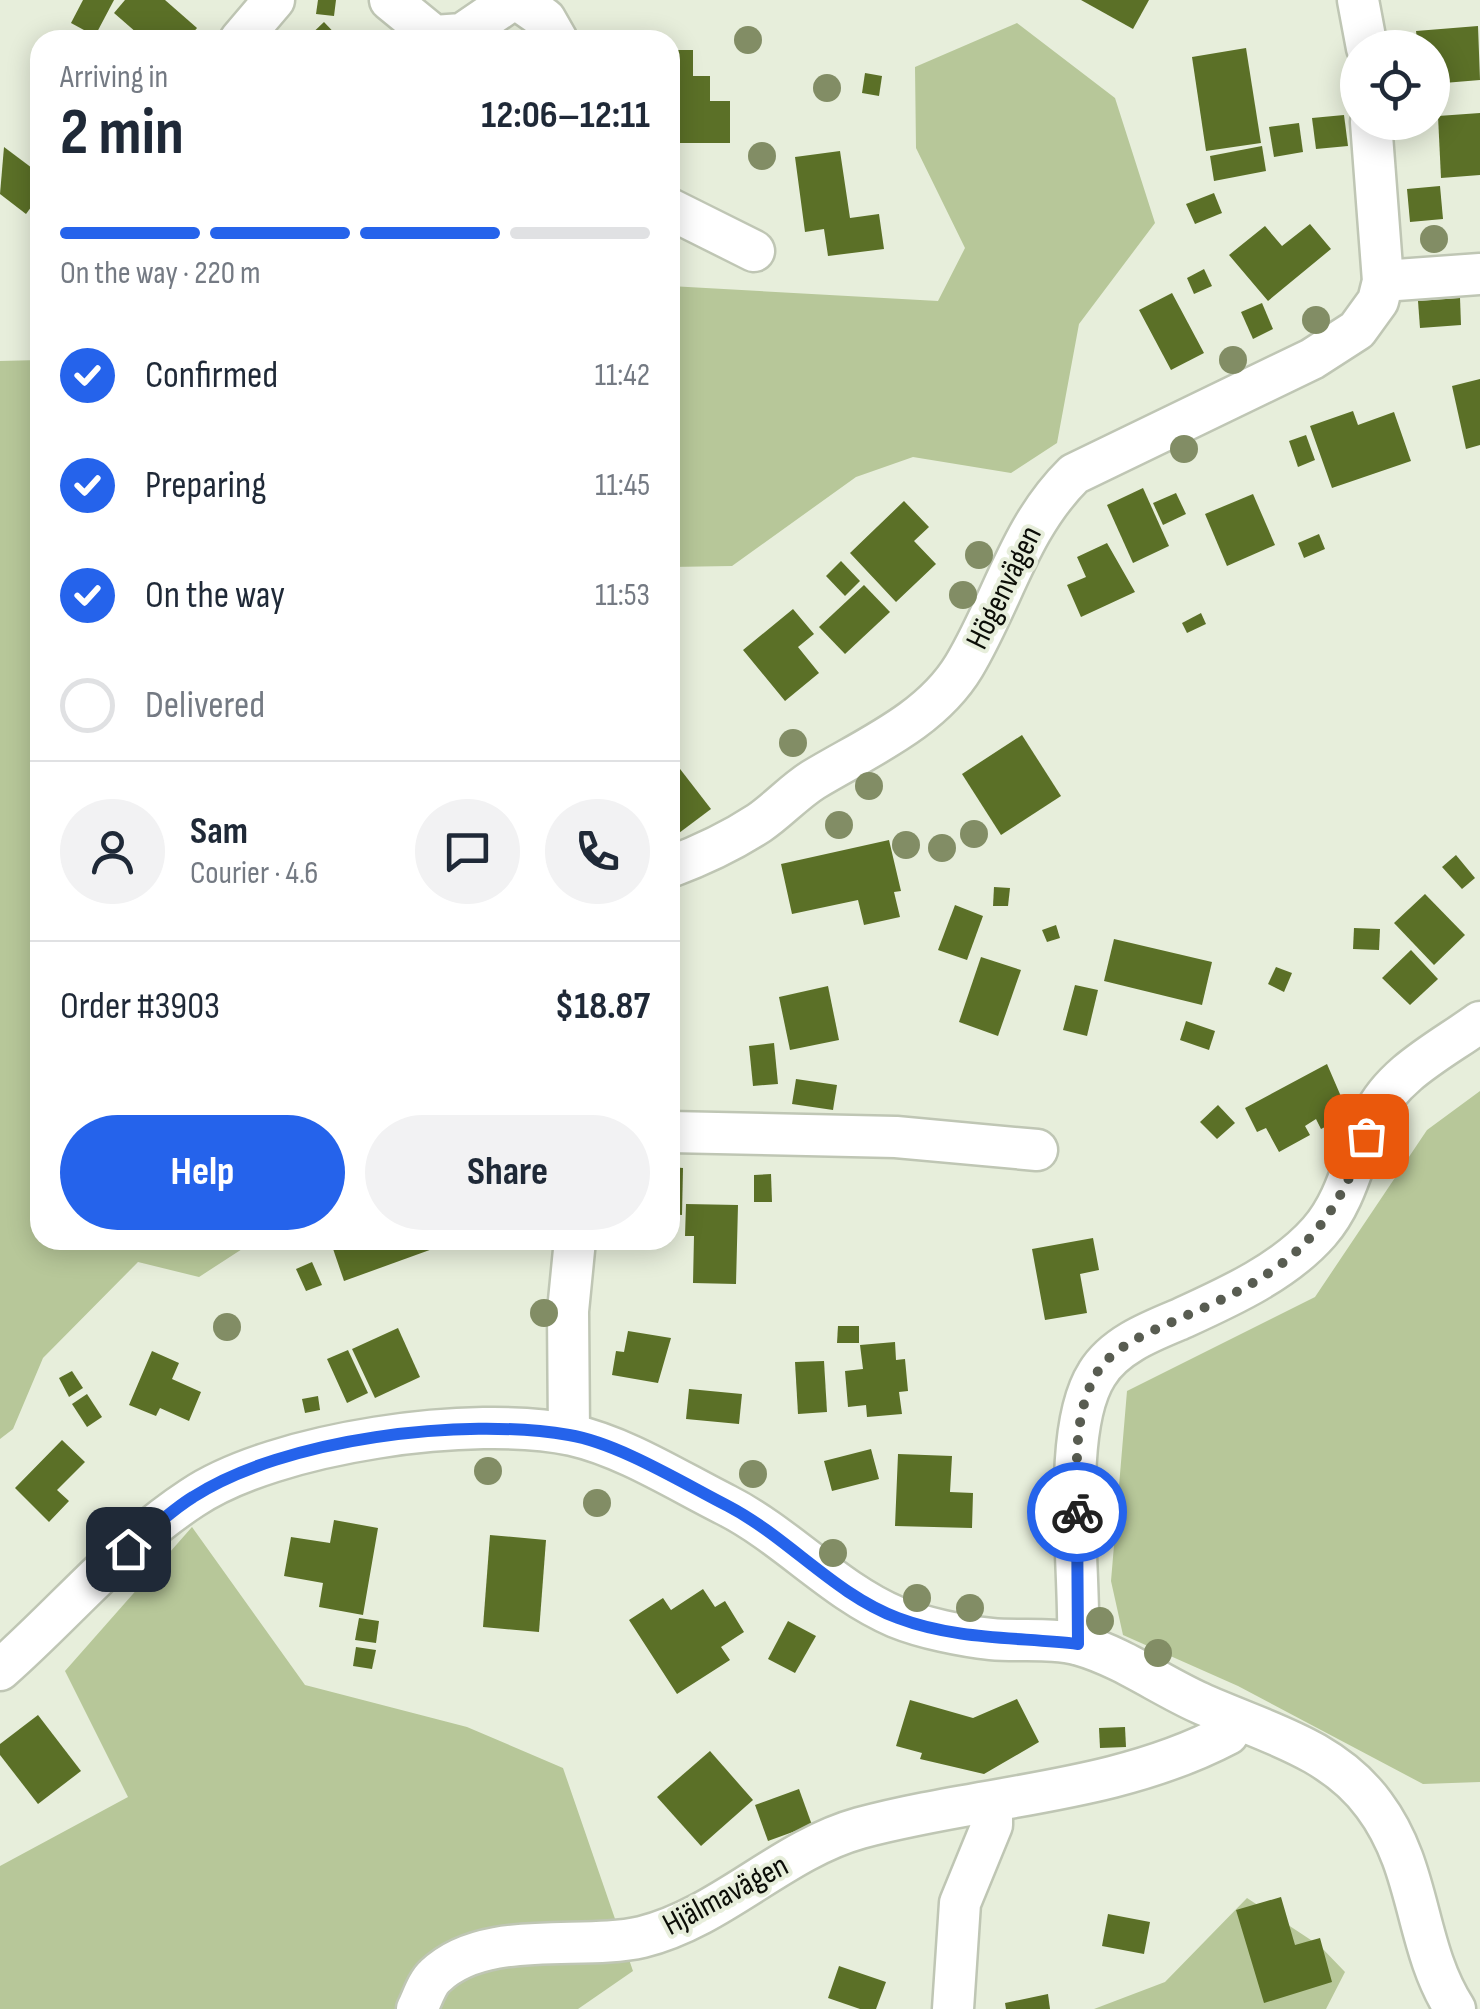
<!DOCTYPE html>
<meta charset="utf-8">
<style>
:root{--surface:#fff;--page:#f2f2f3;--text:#1f2937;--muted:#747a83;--line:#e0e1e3;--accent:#2563eb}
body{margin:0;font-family:"Sofia Sans Condensed",sans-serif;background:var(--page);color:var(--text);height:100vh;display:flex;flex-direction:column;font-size:38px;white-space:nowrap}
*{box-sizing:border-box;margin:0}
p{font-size:32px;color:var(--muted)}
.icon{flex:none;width:55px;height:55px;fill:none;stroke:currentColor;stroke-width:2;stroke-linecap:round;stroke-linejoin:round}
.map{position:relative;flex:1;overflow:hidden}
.sheet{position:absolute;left:30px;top:30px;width:650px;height:1220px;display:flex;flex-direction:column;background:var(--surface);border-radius:30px;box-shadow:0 5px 25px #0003}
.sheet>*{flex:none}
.controls{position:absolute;left:1340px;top:30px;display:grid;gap:20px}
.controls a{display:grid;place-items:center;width:110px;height:110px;border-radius:50%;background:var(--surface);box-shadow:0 5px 25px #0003;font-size:50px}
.pin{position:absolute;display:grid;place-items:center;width:85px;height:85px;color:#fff;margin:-42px;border-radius:20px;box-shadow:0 5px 15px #0006}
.courier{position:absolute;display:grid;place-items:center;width:100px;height:100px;margin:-50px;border:8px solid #2563eb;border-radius:50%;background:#fff;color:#222;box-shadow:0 2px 12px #0007}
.headline em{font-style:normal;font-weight:700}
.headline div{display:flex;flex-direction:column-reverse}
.headline{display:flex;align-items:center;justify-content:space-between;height:170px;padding:0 30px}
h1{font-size:65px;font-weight:700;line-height:75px}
.bar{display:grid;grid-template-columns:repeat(4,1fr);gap:15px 10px;align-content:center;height:120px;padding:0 30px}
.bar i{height:12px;border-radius:8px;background:var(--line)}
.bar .current{background:var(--accent)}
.bar p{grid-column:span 4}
.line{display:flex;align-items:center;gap:25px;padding:0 30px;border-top:2px solid var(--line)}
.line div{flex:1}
.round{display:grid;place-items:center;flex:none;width:105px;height:105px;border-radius:52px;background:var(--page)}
ol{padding:0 30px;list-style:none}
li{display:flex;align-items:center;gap:30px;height:110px}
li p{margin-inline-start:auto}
li .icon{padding:10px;border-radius:50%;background:var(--accent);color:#fff;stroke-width:4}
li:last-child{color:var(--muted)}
li i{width:55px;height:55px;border:5px solid var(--line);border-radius:50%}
.button{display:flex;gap:20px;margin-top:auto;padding:20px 30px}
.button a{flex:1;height:115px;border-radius:60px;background:var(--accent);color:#fff;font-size:40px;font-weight:700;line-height:115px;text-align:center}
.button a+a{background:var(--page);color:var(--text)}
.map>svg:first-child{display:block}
</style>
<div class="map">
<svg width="1480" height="2009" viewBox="0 0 1480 2009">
<rect width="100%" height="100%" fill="#e7eedb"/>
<g fill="#b7c799">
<polygon points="1017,23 1115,98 1155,223 1079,324 1057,443 1011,473 913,457 856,477 732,566 670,567 670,286 938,301 965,248 916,148 915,67"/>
<polygon points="40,360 40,1240 256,1240 199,1277 138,1262 43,1358 13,1429 0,1439 0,361"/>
<polygon points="1480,1091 1480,1782 1423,1784 1238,1686 1123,1635 1111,1581 1127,1391 1315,1297 1427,1130"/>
<polygon points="192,1527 305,1685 467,1727 563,1768 633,1971 578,2009 0,2009 0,1866 128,1797 65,1671"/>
<polygon points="1247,1898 1320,1946 1345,1972 1326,2009 1094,2009 1165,1982"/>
</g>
<g fill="#5b7027">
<polygon points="83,0 114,0 95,36 71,23"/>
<polygon points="125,0 165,0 197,28 187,40 145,40 114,13"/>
<polygon points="318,0 336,0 334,16 316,14"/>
<polygon points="1081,0 1149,0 1133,29"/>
<polygon points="324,22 341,40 305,40"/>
<polygon points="1478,26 1480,80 1432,84 1432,48 1418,48 1416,31"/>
<polygon points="1246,48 1261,143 1206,151 1192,57"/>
<polygon points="670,50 693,50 693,76 710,76 710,101 730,101 730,143 670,143"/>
<polygon points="865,73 882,76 879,96 862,93"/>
<polygon points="1480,113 1480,175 1441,178 1438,116"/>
<polygon points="1344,115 1348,146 1316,149 1312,118"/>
<polygon points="1299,123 1303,152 1274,157 1269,127"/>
<polygon points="1262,146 1266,171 1214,181 1210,156"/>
<polygon points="4,147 40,174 40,195 26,214 0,194"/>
<polygon points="840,151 850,218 879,214 884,249 828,256 824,229 805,232 795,157"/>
<polygon points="1440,186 1443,219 1410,222 1407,189"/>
<polygon points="1214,193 1222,213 1195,224 1186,204"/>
<polygon points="1310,224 1331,249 1268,301 1229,255 1265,226 1282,246"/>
<polygon points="1204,269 1212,286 1194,294 1187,278"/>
<polygon points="1172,293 1204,353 1171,370 1139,310"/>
<polygon points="1460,298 1461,325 1420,328 1418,301"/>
<polygon points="1262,303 1273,329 1253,339 1241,312"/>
<polygon points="1480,379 1480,445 1466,449 1452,386"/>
<polygon points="1353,411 1358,425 1394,412 1411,461 1332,488 1310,426"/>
<polygon points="1306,435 1315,460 1298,467 1289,441"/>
<polygon points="1143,488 1169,546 1133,563 1107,505"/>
<polygon points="1176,493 1186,514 1163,525 1153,503"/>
<polygon points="1253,494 1275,545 1227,566 1205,514"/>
<polygon points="904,501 929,527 914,541 936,564 896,602 850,553"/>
<polygon points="1319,534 1325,549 1304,558 1298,543"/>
<polygon points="1107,543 1135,592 1081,617 1067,585 1086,577 1077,557"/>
<polygon points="841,561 860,581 845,596 826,576"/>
<polygon points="864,585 890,612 845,654 819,627"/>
<polygon points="793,609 814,634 798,647 819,673 785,701 743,650"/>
<polygon points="1201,613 1206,624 1187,633 1182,623"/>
<polygon points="1022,735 1061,796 1001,835 962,774"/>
<polygon points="670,756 711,809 675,836 670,829"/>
<polygon points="889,840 901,891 894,892 900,917 864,925 858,900 792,914 781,864"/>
<polygon points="1456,855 1475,878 1462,889 1442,867"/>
<polygon points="994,887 1010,888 1008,906 993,906"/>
<polygon points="1425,894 1465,935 1434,965 1394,923"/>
<polygon points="955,905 983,916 967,960 938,950"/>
<polygon points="1056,925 1060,938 1047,942 1042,930"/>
<polygon points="1354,928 1380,929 1379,950 1353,949"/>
<polygon points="1114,939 1212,962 1202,1005 1104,981"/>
<polygon points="1411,950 1438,979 1410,1005 1382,978"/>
<polygon points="981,957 1021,970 998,1036 959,1022"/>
<polygon points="1276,967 1292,973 1284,992 1268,984"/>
<polygon points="1075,985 1098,990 1087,1036 1063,1030"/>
<polygon points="828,986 839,1040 790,1050 779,997"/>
<polygon points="1186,1021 1215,1031 1209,1050 1180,1040"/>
<polygon points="774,1043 778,1084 753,1086 749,1046"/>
<polygon points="1327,1064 1349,1115 1321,1129 1316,1119 1305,1126 1310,1135 1279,1152 1266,1128 1257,1132 1245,1108"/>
<polygon points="796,1079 837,1085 833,1110 792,1104"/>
<polygon points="1218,1105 1235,1123 1217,1139 1200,1122"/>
<polygon points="670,1167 683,1168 682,1215 670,1214"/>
<polygon points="771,1174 772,1202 754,1202 754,1175"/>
<polygon points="686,1204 738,1205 736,1284 693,1283 694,1236 685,1236"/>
<polygon points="1093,1238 1099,1270 1080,1274 1087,1313 1045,1320 1032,1249"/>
<polygon points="330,1240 448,1240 449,1243 344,1281"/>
<polygon points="312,1262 322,1285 306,1291 296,1269"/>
<polygon points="838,1326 859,1326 859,1343 837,1343"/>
<polygon points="398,1328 420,1377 375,1398 352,1349"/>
<polygon points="628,1331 671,1338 658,1383 612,1375 616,1351 624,1352"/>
<polygon points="895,1342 896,1360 905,1359 908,1391 899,1392 902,1414 867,1417 866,1405 848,1407 845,1371 863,1369 860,1345"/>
<polygon points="348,1350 368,1393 347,1403 327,1359"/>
<polygon points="152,1351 179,1363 172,1379 201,1392 189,1421 160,1408 156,1416 129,1405"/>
<polygon points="824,1361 827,1412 798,1414 795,1362"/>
<polygon points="72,1371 83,1388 69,1397 59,1378"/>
<polygon points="689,1389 742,1394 739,1424 686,1419"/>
<polygon points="87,1394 102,1417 87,1427 72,1404"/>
<polygon points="318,1396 320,1410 305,1413 302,1399"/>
<polygon points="62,1440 85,1462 57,1490 69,1501 49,1522 15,1488"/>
<polygon points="871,1449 879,1479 832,1491 824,1461"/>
<polygon points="898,1454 952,1456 950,1492 973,1493 972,1528 895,1526"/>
<polygon points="334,1520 378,1528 363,1615 319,1607 323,1583 284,1576 291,1537 330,1543"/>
<polygon points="490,1535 546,1540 539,1632 483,1627"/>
<polygon points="703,1589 715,1607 725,1601 744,1632 721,1647 730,1660 677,1694 629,1620 663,1598 671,1610"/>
<polygon points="359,1618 379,1621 376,1643 355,1640"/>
<polygon points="788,1621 816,1636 795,1673 768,1659"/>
<polygon points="356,1647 376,1650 372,1669 353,1666"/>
<polygon points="1017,1699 1039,1742 984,1774 920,1759 922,1753 896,1746 910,1700 973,1718"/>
<polygon points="38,1715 81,1771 38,1804 0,1755 0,1744"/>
<polygon points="1125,1727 1126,1747 1100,1748 1099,1728"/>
<polygon points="710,1751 753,1800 701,1846 657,1797"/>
<polygon points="799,1789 812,1825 768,1841 755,1805"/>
<polygon points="1281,1897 1295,1945 1320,1938 1332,1982 1264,2003 1236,1910"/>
<polygon points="1108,1914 1150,1922 1144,1954 1102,1946"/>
<polygon points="839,1966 886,1982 876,2009 860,2009 828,1998"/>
<polygon points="1048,1994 1050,2009 1006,2009 1005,2003"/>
</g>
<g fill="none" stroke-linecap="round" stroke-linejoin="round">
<defs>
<g id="street">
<polyline points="390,0 434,36 462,34 512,0"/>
<polyline points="518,0 545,19 557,40"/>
<polyline points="1358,0 1367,48"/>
<polyline points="240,40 274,0"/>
<polyline points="670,209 754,251"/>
<polyline points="1383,281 1480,274"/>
<path d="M670,867C702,855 730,842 759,823C778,810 794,792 813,780C866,748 931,721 964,666C1003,601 1019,528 1074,474L1312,359L1357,330L1378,301L1383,281L1371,122"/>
<polyline points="670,1132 896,1137 1037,1150"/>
<polyline points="569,1434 568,1311 575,1240"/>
<path d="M1078,1644C1081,1574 1060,1432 1097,1374C1114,1346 1149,1332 1178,1320C1226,1298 1283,1273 1319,1232C1348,1199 1354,1155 1373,1116C1393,1073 1443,1049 1480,1022"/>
<path d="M0,1670C64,1614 120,1545 192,1498C275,1442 475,1414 572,1435C625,1447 678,1481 726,1505C787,1536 833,1590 896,1617C923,1628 962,1636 991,1639C1020,1642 1052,1637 1080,1645C1122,1657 1160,1685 1200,1703C1261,1731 1332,1747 1374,1805C1422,1869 1414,1945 1455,2009"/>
<path d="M417,2009C422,1999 427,1983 435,1976C485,1928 582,1951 642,1937C722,1917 781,1850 860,1828C982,1795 1114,1794 1228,1734L1234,1718"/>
<polyline points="953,2009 960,1903 992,1825 992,1804"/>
</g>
</defs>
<use href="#street" stroke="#bfc6b4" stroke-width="45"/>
<use href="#street" stroke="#fff" stroke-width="40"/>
</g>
<g fill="#828d65">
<circle cx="748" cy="40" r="14"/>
<circle cx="827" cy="88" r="14"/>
<circle cx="762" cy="156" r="14"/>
<circle cx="1434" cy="239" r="14"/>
<circle cx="1316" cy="320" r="14"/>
<circle cx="1233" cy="360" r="14"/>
<circle cx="1184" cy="449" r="14"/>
<circle cx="979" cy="555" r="14"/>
<circle cx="963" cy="595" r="14"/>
<circle cx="793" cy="743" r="14"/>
<circle cx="869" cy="786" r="14"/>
<circle cx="839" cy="825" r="14"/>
<circle cx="974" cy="834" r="14"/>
<circle cx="906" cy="845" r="14"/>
<circle cx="942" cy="848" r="14"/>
<circle cx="544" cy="1313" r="14"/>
<circle cx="227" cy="1327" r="14"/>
<circle cx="488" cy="1471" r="14"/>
<circle cx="753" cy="1474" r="14"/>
<circle cx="597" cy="1503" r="14"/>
<circle cx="833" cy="1553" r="14"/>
<circle cx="917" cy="1598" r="14"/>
<circle cx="970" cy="1608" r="14"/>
<circle cx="1100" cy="1621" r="14"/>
<circle cx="1158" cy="1653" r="14"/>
</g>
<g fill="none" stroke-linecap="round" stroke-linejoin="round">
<path stroke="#585c51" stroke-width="10" stroke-dasharray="0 18" d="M1077,1512C1077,1467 1073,1417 1095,1376C1112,1345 1153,1331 1183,1317C1283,1274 1329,1241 1366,1136"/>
<path stroke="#2563eb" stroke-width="12" d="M128,1549C149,1532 170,1511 193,1497C284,1438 464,1417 569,1435C618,1443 683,1483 728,1506C789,1538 834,1594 898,1618C956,1640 1018,1637 1078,1644L1077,1512"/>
</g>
<g text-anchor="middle" stroke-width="8" stroke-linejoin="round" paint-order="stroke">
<g font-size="32" fill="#0b0d07" stroke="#e7eedb">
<text transform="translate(1003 587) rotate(-64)" y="11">Högenvägen</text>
<text transform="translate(725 1894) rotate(-28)" y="11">Hjälmavägen</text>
</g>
</g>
</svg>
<div class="controls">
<a><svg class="icon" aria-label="locate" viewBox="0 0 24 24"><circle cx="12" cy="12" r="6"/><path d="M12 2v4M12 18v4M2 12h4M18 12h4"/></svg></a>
</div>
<div class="pin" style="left:1366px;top:1136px;background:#ea580c"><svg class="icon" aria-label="bag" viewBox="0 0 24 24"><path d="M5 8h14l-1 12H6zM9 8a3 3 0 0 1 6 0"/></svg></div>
<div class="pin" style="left:128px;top:1549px;background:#1f2937"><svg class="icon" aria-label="home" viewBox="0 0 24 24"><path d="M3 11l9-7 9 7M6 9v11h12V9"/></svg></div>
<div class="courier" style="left:1077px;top:1512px"><svg class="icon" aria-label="bike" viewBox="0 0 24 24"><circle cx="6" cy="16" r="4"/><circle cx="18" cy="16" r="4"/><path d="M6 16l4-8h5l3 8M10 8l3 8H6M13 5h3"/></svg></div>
<section class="sheet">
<div class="headline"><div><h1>2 min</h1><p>Arriving in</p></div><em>12:06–12:11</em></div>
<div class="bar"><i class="current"></i><i class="current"></i><i class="current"></i><i></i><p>On the way · 220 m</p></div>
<ol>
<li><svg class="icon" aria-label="check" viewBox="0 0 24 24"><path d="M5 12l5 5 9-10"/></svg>Confirmed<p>11:42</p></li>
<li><svg class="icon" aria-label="check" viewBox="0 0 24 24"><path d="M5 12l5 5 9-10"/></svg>Preparing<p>11:45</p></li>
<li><svg class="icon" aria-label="check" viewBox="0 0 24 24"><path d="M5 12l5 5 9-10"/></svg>On the way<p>11:53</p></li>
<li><i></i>Delivered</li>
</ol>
<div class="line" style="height:180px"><a class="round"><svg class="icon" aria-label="person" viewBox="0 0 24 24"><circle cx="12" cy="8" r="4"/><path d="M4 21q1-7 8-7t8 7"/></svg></a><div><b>Sam</b><p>Courier · 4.6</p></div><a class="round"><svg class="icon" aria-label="chat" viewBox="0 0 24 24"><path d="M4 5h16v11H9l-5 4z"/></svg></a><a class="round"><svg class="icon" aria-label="phone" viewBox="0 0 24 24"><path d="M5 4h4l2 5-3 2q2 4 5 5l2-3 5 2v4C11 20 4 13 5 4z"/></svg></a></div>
<div class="line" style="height:130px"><div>Order #3903</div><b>$18.87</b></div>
<div class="button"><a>Help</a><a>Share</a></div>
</section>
</div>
